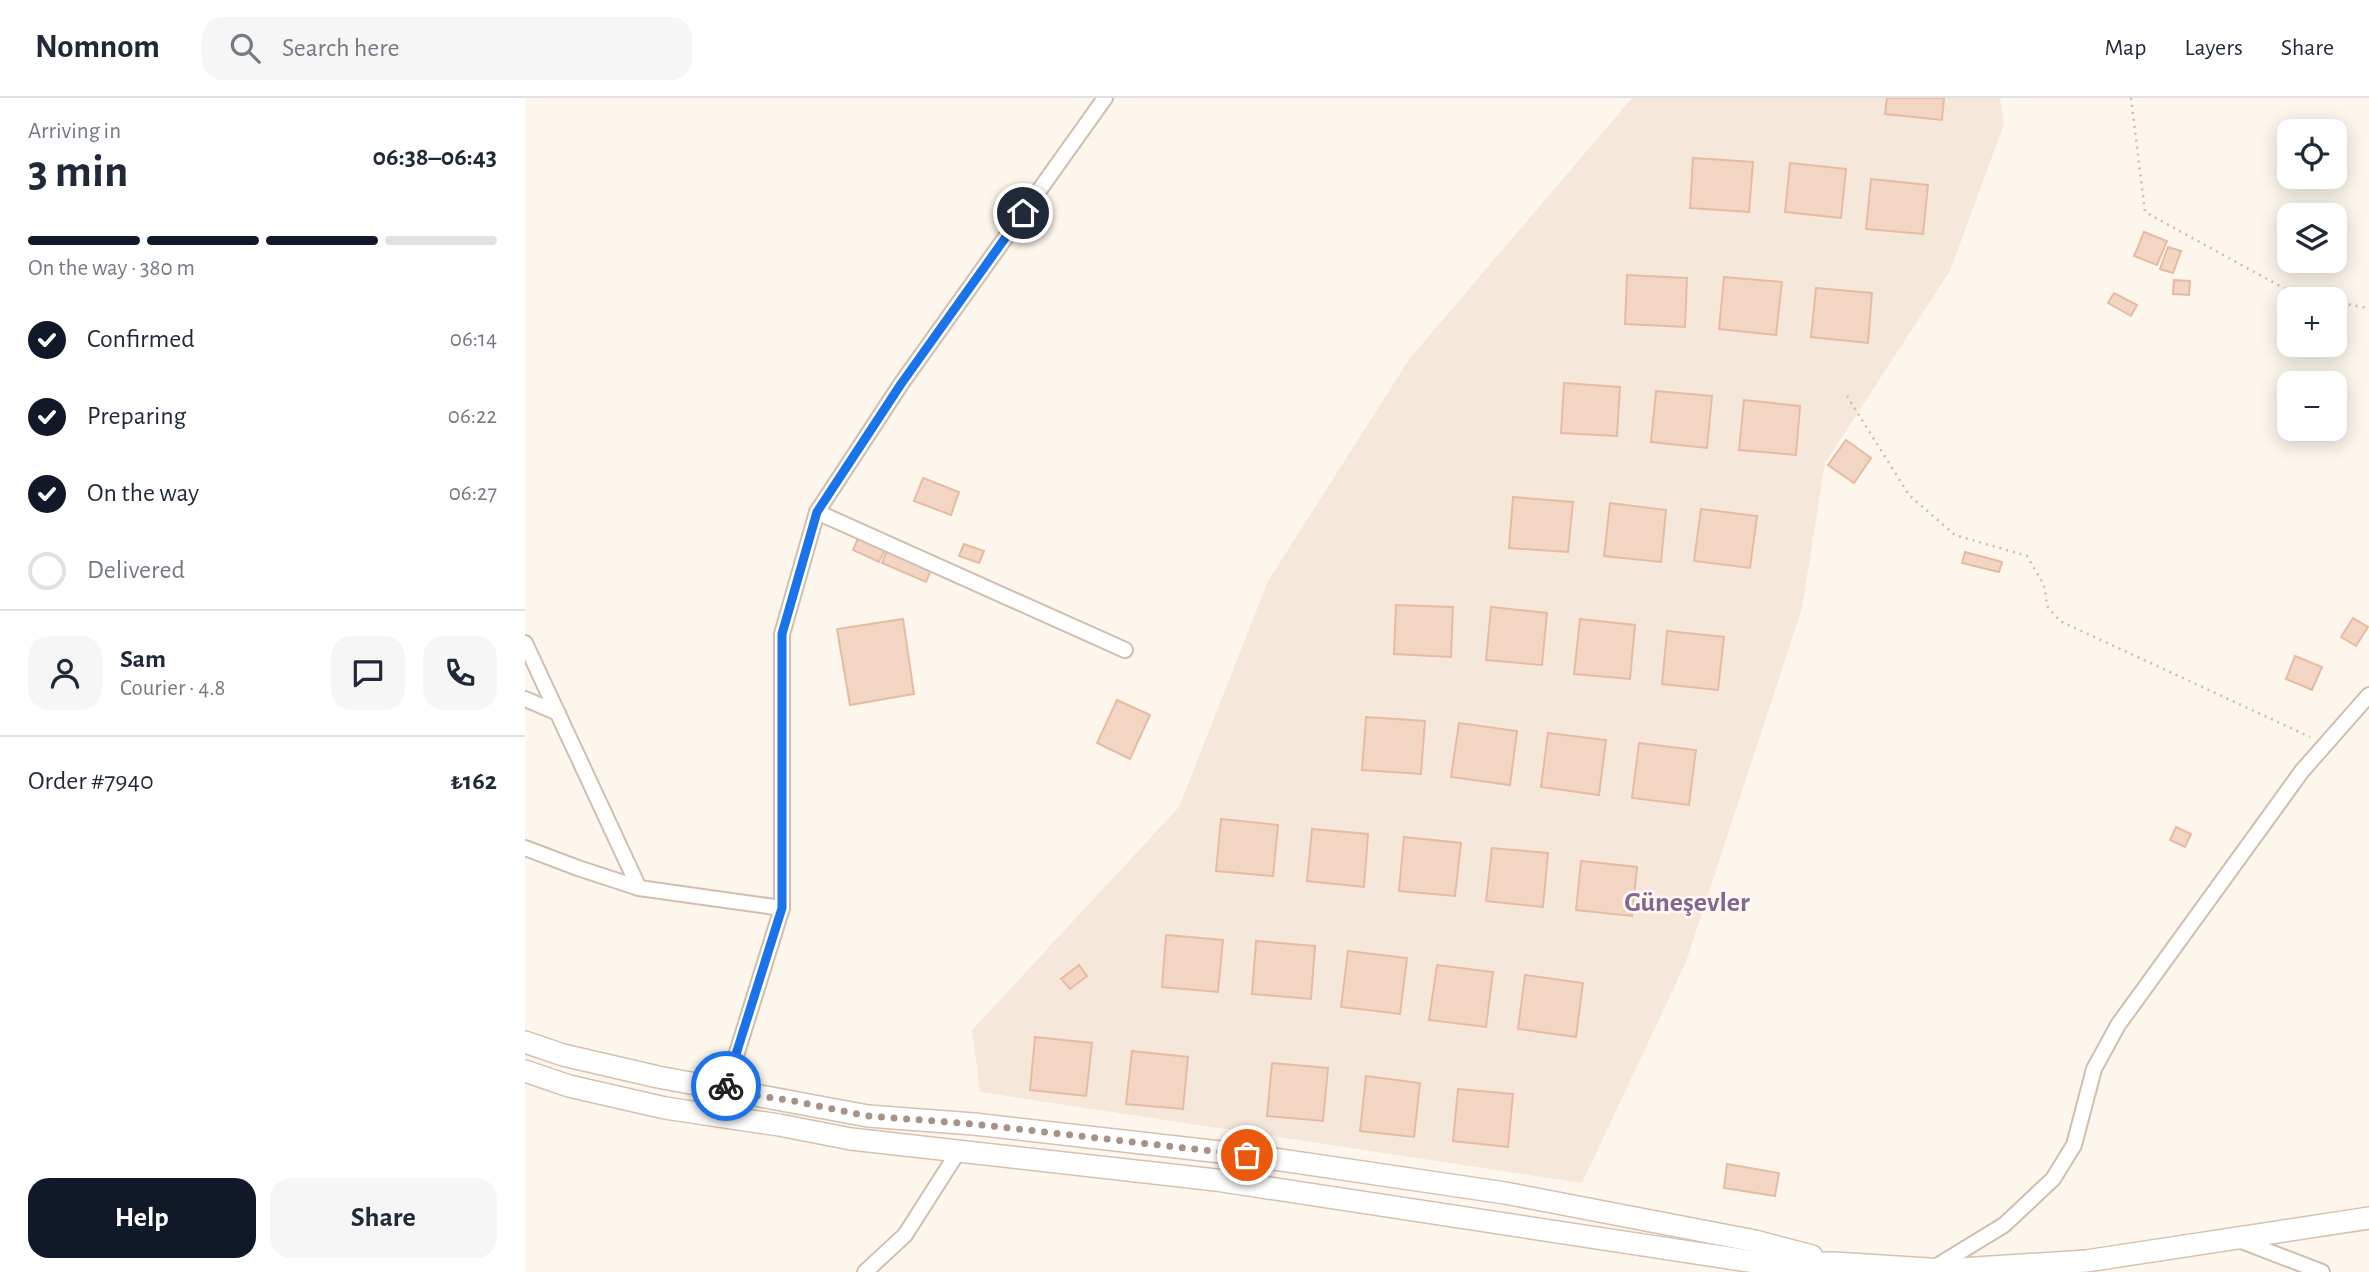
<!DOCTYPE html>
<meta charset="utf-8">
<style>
:root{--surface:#fff;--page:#f6f6f7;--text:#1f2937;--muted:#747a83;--line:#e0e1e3;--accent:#111827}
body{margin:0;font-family:"Alegreya Sans",sans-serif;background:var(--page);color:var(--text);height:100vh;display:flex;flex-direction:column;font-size:26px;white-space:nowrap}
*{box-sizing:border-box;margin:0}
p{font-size:23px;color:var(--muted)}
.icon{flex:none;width:38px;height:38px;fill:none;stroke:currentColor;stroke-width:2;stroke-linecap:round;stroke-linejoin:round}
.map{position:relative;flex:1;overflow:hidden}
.panel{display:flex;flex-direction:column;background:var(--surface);width:525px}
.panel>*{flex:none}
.fabs{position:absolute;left:1752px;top:21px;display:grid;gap:14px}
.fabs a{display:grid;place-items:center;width:70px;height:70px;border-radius:14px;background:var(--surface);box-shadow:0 4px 18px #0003;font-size:35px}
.pin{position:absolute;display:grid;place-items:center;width:60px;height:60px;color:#fff;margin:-30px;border:4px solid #fff;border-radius:50%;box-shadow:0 2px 7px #0007}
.courier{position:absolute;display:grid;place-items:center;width:70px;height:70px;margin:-35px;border:5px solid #1a73e8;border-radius:50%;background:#fff;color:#222;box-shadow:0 2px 9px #0007}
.overview em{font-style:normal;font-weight:600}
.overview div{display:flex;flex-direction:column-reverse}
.overview{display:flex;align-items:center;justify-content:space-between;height:119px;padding:0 28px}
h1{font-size:46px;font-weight:600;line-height:52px}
.bar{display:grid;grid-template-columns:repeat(4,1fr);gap:10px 7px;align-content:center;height:84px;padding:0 28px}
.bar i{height:9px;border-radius:5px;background:var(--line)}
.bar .active{background:var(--accent)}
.bar p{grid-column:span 4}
.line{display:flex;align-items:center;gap:18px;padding:0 28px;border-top:2px solid var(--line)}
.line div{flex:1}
.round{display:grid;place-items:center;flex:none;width:74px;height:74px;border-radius:21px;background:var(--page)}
ol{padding:0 28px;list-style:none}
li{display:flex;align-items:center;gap:21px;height:77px}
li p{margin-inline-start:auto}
li .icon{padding:7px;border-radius:50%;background:var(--accent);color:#fff;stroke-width:4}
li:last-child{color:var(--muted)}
li i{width:38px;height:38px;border:4px solid var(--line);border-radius:50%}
.primary-button{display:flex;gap:14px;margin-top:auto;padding:14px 28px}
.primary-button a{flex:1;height:80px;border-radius:21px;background:var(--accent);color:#fff;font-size:28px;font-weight:600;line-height:80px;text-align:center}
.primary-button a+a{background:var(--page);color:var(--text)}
header{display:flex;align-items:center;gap:42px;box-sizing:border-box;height:98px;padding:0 35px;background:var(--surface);border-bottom:2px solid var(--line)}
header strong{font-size:33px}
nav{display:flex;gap:38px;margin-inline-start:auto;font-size:24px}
.search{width:490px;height:63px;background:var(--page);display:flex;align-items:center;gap:18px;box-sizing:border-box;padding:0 24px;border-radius:21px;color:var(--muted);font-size:26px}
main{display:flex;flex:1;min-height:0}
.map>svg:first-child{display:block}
</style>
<header>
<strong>Nomnom</strong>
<div class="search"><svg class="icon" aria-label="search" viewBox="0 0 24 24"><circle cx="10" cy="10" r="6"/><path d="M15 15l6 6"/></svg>Search here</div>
<nav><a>Map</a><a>Layers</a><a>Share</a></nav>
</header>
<main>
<section class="panel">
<div class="overview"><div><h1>3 min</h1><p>Arriving in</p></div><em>06:38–06:43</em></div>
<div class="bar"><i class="active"></i><i class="active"></i><i class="active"></i><i></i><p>On the way · 380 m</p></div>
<ol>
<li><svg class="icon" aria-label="check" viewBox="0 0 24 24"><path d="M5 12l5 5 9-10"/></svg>Confirmed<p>06:14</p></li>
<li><svg class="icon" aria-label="check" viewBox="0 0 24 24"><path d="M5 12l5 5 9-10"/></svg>Preparing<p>06:22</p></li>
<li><svg class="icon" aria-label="check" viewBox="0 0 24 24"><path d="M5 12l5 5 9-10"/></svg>On the way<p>06:27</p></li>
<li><i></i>Delivered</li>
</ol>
<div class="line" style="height:126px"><a class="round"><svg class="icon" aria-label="person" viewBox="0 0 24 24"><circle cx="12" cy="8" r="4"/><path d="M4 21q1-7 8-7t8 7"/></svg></a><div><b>Sam</b><p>Courier · 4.8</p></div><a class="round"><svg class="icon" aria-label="chat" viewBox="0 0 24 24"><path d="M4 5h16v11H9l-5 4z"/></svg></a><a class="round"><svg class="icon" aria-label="phone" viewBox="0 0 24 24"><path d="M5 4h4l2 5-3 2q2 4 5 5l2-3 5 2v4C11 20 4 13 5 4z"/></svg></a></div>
<div class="line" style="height:91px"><div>Order #7940</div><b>₺162</b></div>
<div class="primary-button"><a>Help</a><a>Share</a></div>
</section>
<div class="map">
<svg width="1844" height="1174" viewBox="0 0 1844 1174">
<rect width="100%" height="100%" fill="#fdf6ec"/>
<polygon fill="#f5e8da" points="1107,0 1475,0 1479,26 1425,173 1300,365 1277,510 1161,864 1057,1085 455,994 447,932 654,709 743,483 885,260"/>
<g fill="#f3d5c3" stroke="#e6bba3" stroke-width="2">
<polygon points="1362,0 1419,0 1417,22 1360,16"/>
<polygon points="1168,60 1228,64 1224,114 1165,110"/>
<polygon points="1265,65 1321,71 1316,120 1260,114"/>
<polygon points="1346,81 1403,87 1398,136 1341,131"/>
<polygon points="1619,134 1642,143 1632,167 1609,158"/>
<polygon points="1643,149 1656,153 1648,175 1635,171"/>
<polygon points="1102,177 1162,180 1160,229 1100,226"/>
<polygon points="1199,179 1257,184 1251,237 1194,231"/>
<polygon points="1649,182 1665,183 1664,197 1648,196"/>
<polygon points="1291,190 1347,195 1343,245 1286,239"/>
<polygon points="1589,195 1612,207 1606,218 1583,205"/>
<polygon points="1039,285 1095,289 1092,338 1036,335"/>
<polygon points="1131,293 1187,298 1182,350 1126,344"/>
<polygon points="1219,302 1275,308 1271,357 1214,352"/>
<polygon points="1321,342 1346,360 1329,385 1303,367"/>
<polygon points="398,380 434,394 426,417 389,403"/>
<polygon points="988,399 1048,404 1043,454 984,450"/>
<polygon points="1085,405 1141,412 1136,464 1079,458"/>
<polygon points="1176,411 1232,418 1225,470 1169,463"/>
<polygon points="333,440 360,452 354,464 328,452"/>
<polygon points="439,446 459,453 454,465 434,458"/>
<polygon points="362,453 406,472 401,484 357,465"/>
<polygon points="1440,454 1477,464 1474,474 1437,465"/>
<polygon points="871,507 928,509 926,559 869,556"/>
<polygon points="966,509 1022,515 1017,567 961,562"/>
<polygon points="1828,520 1843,529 1831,548 1816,539"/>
<polygon points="378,521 389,596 325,607 312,531"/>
<polygon points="1055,521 1110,527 1105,581 1049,576"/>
<polygon points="1142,533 1199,539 1193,592 1137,586"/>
<polygon points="1770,558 1797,569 1787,592 1761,581"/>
<polygon points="592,602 625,617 605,661 572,645"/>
<polygon points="841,619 900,623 896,676 837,672"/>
<polygon points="934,625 992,633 985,687 926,679"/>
<polygon points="1023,635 1081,642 1074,697 1016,689"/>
<polygon points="1114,645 1171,652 1164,707 1107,700"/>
<polygon points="696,721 753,727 748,778 691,773"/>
<polygon points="1651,729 1666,736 1660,749 1645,742"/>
<polygon points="787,731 843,736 839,789 782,783"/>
<polygon points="879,739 936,745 930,798 874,793"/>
<polygon points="967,750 1023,755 1018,809 961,803"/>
<polygon points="1056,763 1112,769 1107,818 1051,812"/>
<polygon points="641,837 698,842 693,894 637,889"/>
<polygon points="731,843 790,848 786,901 727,896"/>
<polygon points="823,853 882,860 875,916 816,909"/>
<polygon points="554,867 562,878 545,891 536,881"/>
<polygon points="912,867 968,874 961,929 904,922"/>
<polygon points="1000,877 1058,885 1051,939 993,931"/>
<polygon points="510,939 567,945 561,998 505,992"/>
<polygon points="607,953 663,959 658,1011 601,1006"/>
<polygon points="747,965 803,970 798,1023 742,1018"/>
<polygon points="841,978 895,985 889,1039 835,1033"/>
<polygon points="933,991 988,996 983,1049 928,1043"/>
<polygon points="1202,1066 1254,1075 1250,1098 1199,1090"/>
</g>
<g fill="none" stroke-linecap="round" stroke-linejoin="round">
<defs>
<g id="street">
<polyline points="292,414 600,552"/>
<polyline points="0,545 114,790"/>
<polyline points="0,601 33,615"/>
<polyline points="0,750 53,770 114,790 257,810"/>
<polyline points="200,993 257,810 257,536 292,414 376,286 580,0"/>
<polyline points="1714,1142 1797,1174"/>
<polyline points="1407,1171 1479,1127 1528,1081 1549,1047 1569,971 1593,927 1777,673 1844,597"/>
<polyline points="340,1174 380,1137 433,1054"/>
</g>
<g id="secondary">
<polyline points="0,944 38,957 133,979 343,1018 449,1026 722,1057 980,1095 1230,1143 1287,1158"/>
<polyline points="0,973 44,988 140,1010 254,1027 326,1041 691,1082 1243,1166 1309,1165 1419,1172 1561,1163 1844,1120"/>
</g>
</defs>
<use href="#street" stroke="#d1beb0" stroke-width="18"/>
<use href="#secondary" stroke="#d6c0b0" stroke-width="24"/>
<g stroke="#d9b8a5" stroke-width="2.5" stroke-dasharray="2 5" stroke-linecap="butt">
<polyline points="1606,0 1620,114 1762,192 1798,201"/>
<polyline points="1810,204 1844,210"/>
<polyline points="1322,298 1384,397 1430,437 1502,458 1519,487 1522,508 1535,523 1785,639"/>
</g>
<use href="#street" stroke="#fff" stroke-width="14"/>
<use href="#secondary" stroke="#fff" stroke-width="21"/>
</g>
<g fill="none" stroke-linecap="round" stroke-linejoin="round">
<polyline stroke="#a89285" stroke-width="7" stroke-dasharray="0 12.6" points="201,988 200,993 263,1002 343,1018 449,1026 722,1057"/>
<polyline stroke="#1a73e8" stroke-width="9" points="201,988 257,810 257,536 292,414 376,286 498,115"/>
</g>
<g text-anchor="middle" stroke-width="5" stroke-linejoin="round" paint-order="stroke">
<g font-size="28" font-weight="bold" fill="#846695" stroke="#fffaf3">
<text x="1162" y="813">Güneşevler</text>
</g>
</g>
</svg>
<div class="fabs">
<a><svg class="icon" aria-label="locate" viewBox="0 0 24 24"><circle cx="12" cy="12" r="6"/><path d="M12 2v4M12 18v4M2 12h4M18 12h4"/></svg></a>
<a><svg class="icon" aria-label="layers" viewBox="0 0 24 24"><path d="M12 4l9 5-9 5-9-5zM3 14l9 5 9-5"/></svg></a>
<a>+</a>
<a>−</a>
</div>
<div class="pin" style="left:722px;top:1057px;background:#ea580c"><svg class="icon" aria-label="bag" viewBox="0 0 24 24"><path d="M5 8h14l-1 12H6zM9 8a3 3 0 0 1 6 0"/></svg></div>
<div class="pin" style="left:498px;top:115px;background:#1f2937"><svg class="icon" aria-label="home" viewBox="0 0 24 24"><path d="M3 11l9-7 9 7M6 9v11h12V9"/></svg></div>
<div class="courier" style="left:201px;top:988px"><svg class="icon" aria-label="bike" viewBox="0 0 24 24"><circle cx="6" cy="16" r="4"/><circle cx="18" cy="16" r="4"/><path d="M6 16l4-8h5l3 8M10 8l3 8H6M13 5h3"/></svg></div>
</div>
</main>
